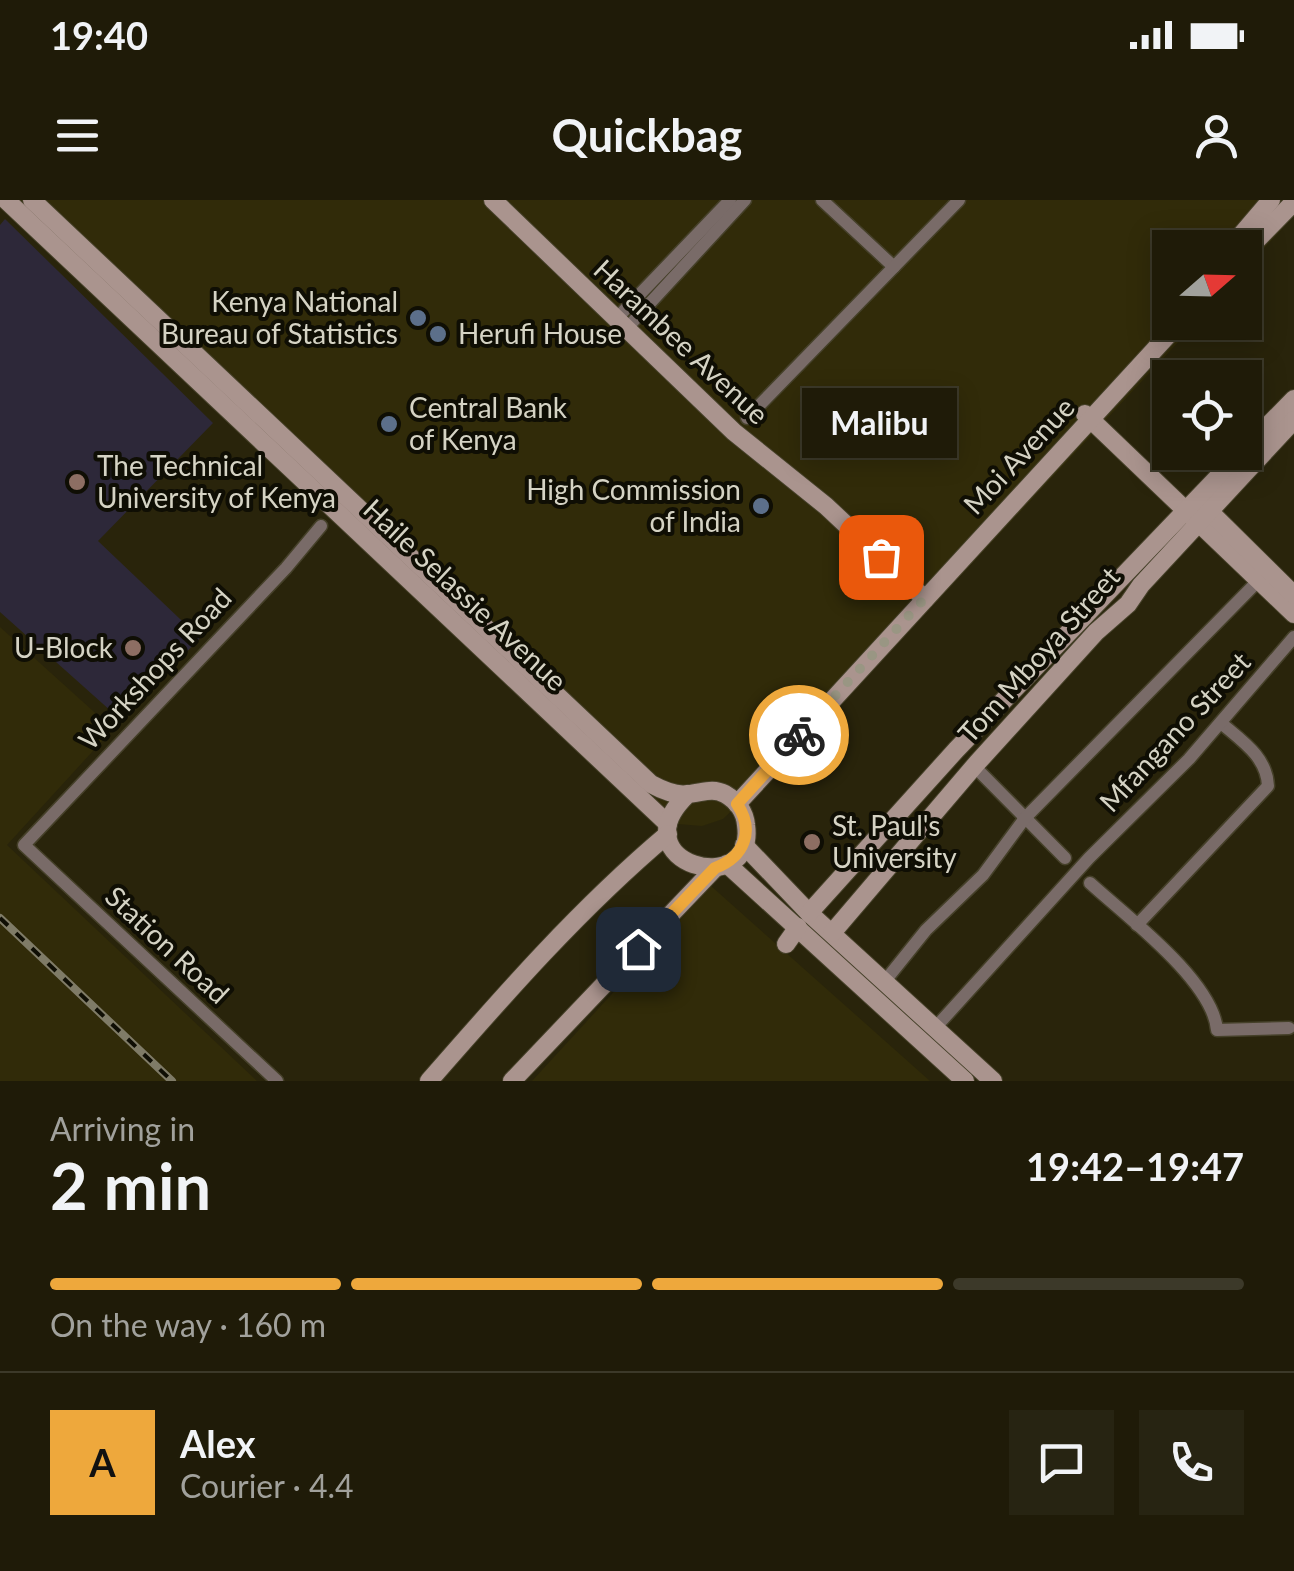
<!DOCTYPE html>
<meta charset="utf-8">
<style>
:root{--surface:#1f1b08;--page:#272412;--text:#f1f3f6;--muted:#a1a19c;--line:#3c3929;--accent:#eea83c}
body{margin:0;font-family:Lato,sans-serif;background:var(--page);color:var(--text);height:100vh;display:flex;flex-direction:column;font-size:38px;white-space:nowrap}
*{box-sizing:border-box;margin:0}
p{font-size:32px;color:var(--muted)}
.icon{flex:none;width:55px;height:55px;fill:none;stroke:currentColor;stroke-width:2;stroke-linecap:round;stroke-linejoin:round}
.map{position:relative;height:881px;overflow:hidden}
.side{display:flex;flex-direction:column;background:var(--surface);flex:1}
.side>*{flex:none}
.needle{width:65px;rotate:70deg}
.tools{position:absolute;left:1152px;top:30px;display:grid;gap:20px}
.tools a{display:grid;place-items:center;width:110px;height:110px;border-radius:0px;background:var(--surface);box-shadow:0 5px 25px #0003,0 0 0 2px var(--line);font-size:50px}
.pin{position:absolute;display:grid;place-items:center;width:85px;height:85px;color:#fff;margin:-42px;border-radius:20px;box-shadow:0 5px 15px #0006}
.courier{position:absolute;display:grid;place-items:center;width:100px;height:100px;margin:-50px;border:8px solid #eea83c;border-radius:50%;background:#fff;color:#222;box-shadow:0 2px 12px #0007}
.bubble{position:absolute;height:70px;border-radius:0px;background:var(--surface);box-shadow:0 5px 25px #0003,0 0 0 2px var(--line);font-size:32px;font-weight:700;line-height:70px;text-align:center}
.head em{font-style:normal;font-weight:700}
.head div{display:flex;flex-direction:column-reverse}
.head{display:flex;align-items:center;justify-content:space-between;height:170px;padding:0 50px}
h1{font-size:65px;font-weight:700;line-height:75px}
.bar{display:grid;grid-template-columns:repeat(4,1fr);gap:15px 10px;align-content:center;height:120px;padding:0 50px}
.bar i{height:12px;border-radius:8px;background:var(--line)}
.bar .current{background:var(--accent)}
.bar p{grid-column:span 4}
.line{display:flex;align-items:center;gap:25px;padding:0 50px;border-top:2px solid var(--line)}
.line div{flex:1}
.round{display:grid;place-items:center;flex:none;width:105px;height:105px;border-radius:0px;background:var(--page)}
.status{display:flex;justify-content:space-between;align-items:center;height:70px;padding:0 50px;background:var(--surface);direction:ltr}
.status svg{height:28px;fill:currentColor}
header{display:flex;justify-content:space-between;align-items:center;height:130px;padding:0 50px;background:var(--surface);font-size:45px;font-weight:700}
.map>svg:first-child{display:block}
</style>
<div class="status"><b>19:40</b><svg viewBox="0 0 49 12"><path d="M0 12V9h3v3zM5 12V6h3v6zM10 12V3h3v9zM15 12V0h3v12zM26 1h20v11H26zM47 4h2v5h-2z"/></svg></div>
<header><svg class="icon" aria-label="menu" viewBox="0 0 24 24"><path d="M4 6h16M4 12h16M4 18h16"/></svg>Quickbag<svg class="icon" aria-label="person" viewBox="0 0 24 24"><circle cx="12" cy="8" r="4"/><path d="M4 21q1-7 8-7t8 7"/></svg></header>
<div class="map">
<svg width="1294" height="881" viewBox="0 0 1294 881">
<rect width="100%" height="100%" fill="#29240b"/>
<g fill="#312b09">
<polygon points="18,0 1294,0 1294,16 1245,69 1245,48 1170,48 1170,122 1196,123 842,503 723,619 702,626 678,624"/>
<polygon points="0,427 113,529 7,645 257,881 0,881"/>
<polygon points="711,686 930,881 532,881"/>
</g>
<polygon fill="#2d2839" points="5,19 213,223 98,341 200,438 121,520 0,412 0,25"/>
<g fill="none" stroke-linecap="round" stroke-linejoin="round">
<defs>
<g id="street">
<polyline points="822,0 894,67"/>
<polyline points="617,118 730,0"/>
<polyline points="628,127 745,0"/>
<polyline points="747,218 959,0"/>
<polyline points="974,566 1065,658"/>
<path d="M1090,683C1126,716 1213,781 1217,830L1289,828"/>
<path d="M1137,725L1268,586C1267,557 1242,541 1221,523"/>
<polyline points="885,781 926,730 983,675 1025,618 1259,380"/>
<polyline points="935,828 1089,658 1189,559 1294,437"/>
<polyline points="277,881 24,645 286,368 321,326"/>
</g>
<g id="secondary">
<polyline points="6,0 668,624"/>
<path d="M32,0L651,584C662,590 676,596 688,594C702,593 712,587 725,594C737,601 745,612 746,625C757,702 615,663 688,594"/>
<polyline points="493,0 734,232 826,306 925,399"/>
<polyline points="1230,48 1271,0"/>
<polyline points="1245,52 1294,2"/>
<polyline points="1085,214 1294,414"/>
<polyline points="1245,249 1294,199"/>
<polyline points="1202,304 1294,395"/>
<polyline points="737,604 1180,122"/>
<polyline points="744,645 809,713 993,881"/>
<polyline points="727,664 965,881"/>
<polyline points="809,713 956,550 1242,252"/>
<polyline points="832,733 977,563 1096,432 1128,404 1141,385 1294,220"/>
<polyline points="786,744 798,727"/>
<path d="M429,881C504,795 580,708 668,634"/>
<polyline points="512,881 715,668"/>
</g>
</defs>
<use href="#street" stroke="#454029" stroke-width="15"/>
<use href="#secondary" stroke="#454029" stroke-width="20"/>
<use href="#street" stroke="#796b68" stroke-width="12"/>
<use href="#secondary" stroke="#aa948e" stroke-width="18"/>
<defs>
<polyline id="rail" points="0,718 172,881"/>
</defs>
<use href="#rail" stroke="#7f7b67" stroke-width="8"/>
<use href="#rail" stroke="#0f0e04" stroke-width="4" stroke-dasharray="11" stroke-linecap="butt"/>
</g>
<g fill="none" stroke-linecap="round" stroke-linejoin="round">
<polyline stroke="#999683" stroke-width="10" stroke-dasharray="0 18" points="799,535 925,398 881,357"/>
<path stroke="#eea83c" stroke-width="12" d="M638,749L715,668C744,657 755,631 737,604L799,535"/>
</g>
<g fill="#5c6f8a" stroke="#0f0e04" stroke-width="4">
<circle cx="418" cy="118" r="10"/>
<circle cx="438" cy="134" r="10"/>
<circle cx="389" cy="224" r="10"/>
<circle cx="761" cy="306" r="10"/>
</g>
<g fill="#8d6e63" stroke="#0f0e04" stroke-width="4">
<circle cx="77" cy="282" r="10"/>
<circle cx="133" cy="448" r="10"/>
<circle cx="812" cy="642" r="10"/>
</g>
<g text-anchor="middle" stroke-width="8" stroke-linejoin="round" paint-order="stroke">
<g font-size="28" fill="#d5d3c4" stroke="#0f0e04" text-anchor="start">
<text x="398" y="112" text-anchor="end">Kenya National<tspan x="398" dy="32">Bureau of Statistics</tspan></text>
<text x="458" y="144">Herufi House</text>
<text x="409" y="218">Central Bank<tspan x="409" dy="32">of Kenya</tspan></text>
<text x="97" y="276">The Technical<tspan x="97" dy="32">University of Kenya</tspan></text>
<text x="741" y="300" text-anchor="end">High Commission<tspan x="741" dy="32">of India</tspan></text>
<text x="113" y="458" text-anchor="end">U-Block</text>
<text x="832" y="636">St. Paul's<tspan x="832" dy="32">University</tspan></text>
</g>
<g font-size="28" fill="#d5d3c4" stroke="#0f0e04">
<text transform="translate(681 142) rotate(43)" y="10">Harambee Avenue</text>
<text transform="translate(1019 256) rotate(-47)" y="10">Moi Avenue</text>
<text transform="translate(465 395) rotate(43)" y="10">Haile Selassie Avenue</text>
<text transform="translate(1039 455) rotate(-48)" y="10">Tom Mboya Street</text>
<text transform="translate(155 469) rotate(-47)" y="10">Workshops Road</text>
<text transform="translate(1175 532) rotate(-47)" y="10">Mfangano Street</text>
<text transform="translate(167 745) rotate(43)" y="10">Station Road</text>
</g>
</g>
</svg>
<div class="tools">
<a><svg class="needle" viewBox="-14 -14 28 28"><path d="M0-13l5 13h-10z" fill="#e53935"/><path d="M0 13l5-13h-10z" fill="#a1a19c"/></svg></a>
<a><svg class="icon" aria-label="locate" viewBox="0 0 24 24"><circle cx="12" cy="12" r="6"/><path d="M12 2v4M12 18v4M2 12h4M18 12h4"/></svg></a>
</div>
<div class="pin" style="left:881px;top:357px;background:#ea580c"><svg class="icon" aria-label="bag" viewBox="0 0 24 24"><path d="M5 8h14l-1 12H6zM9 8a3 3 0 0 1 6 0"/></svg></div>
<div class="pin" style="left:638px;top:749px;background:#1f2937"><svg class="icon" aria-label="home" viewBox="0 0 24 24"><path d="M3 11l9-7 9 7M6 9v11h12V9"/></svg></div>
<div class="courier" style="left:799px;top:535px"><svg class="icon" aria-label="bike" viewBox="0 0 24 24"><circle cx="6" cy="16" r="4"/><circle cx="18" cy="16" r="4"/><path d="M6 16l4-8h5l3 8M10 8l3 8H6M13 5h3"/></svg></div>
<div class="bubble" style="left:802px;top:188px;width:155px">Malibu</div>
</div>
<section class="side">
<div class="head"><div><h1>2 min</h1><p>Arriving in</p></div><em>19:42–19:47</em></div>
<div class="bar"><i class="current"></i><i class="current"></i><i class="current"></i><i></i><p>On the way · 160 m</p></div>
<div class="line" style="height:180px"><b class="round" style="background:var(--accent);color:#111">A</b><div><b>Alex</b><p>Courier · 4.4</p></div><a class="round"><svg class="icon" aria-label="chat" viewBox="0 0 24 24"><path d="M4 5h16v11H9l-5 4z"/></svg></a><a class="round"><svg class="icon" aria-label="phone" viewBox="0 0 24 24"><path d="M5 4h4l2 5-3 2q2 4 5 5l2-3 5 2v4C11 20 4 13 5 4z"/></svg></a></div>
</section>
